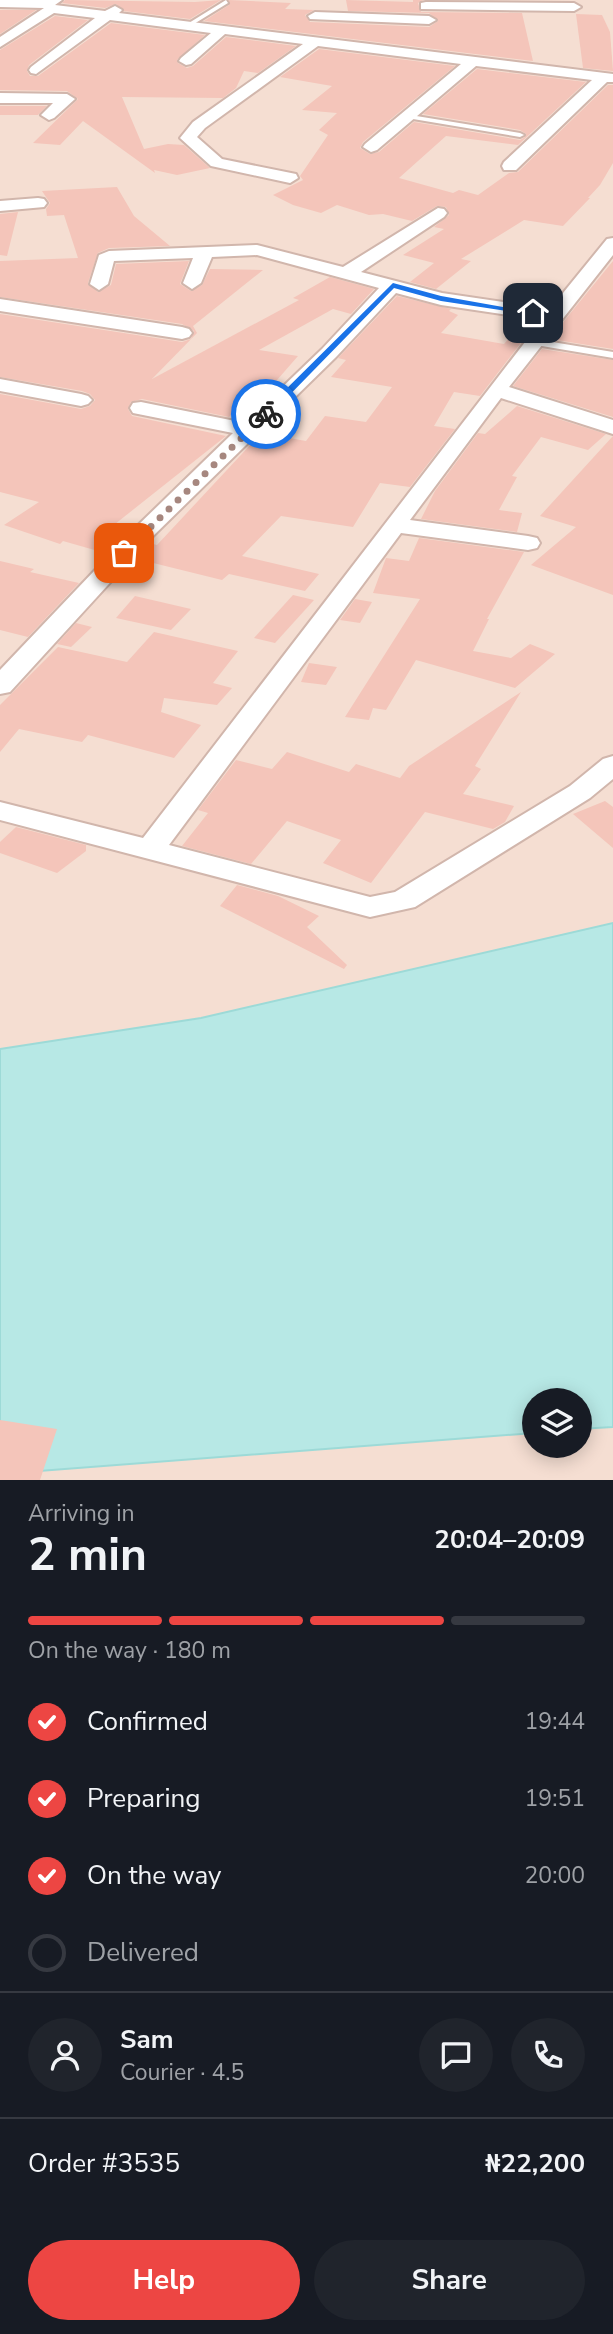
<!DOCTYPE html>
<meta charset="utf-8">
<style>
:root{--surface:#171b24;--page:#20242c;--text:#f1f3f6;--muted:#9ea1a6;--line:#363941;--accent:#ed4643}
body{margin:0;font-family:"Nunito Sans",sans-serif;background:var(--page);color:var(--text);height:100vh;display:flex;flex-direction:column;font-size:26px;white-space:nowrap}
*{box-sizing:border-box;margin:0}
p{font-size:23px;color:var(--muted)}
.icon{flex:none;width:38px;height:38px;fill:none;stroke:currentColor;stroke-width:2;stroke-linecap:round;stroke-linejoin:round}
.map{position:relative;height:1480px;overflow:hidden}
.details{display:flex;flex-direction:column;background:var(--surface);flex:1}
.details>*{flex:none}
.tools{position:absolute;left:522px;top:1388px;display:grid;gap:14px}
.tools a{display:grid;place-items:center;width:70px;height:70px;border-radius:50%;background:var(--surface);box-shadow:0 4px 18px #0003;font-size:35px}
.pin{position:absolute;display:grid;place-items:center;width:60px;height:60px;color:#fff;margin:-30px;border-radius:14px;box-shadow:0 4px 10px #0006}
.courier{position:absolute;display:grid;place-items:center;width:70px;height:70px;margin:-35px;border:5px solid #1a73e8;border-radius:50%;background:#fff;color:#222;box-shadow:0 2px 9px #0007}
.overview em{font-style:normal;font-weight:700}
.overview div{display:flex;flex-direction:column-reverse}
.overview{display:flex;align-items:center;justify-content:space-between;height:119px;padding:0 28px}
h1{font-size:46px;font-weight:700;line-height:52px}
.bar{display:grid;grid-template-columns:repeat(4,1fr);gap:10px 7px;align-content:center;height:84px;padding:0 28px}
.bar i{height:9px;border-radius:5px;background:var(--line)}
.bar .active{background:var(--accent)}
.bar p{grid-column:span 4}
.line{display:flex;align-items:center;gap:18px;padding:0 28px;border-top:2px solid var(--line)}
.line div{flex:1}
.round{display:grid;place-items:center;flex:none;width:74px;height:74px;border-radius:37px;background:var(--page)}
ol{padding:0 28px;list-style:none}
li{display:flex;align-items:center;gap:21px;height:77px}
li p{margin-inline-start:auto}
li .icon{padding:7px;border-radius:50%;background:var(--accent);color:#fff;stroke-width:4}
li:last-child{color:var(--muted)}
li i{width:38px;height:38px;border:4px solid var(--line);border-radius:50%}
.button{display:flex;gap:14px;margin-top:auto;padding:14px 28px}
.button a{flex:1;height:80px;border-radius:42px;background:var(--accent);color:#fff;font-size:28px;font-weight:700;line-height:80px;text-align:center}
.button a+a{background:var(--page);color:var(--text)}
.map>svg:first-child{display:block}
</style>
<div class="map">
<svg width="613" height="1480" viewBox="0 0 613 1480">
<rect width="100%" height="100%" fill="#fdeee4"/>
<g fill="#f5ded2">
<polygon points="0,0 613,0 613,923 201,1018 0,1049"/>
<polygon points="613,1427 613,1480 0,1480 0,1474 534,1433 534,1446 579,1446 579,1429"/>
</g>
<polygon fill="#b7e8e5" stroke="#9ddad7" stroke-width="2" points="613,923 613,1427 579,1429 579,1400 534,1400 534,1433 0,1474 0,1049 201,1018"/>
<g fill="#f4c5ba">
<polygon points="65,0 195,2 221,0 190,19 124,11 116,4 105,8 62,3"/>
<polygon points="229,0 291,3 285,9 314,10 305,15 310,22 429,27 438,21 429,13 348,11 346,0 413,2 413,0 423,0 418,3 421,12 522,13 533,61 204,21 229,5"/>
<polygon points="0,10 36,10 0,34"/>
<polygon points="576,14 602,15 610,32 613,71 583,68"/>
<polygon points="55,16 88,20 29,65 27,71 30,76 38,76 111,23 205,35 177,60 178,63 187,68 193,66 226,37 296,46 258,73 244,71 236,88 223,98 122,97 144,149 168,144 184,145 210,168 177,175 154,170 155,173 83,121 60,145 33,143 78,99 67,91 0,90 0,50"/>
<polygon points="319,49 455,66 363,142 360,148 370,154 379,152 414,122 520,140 525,137 526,134 520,130 423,114 477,69 586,82 518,145 446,136 399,178 453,193 459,190 478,195 509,173 518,172 608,85 613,85 613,163 600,185 588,198 590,198 563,226 524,220 461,259 471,261 436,289 410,282 434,263 403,255 444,229 434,227 449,215 446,207 437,206 412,221 383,214 369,215 337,205 321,213 293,205 273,195 303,180 300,176 328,135 319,130 337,113 302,110 332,86 280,77"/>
<polygon points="0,106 47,106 38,115 0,115"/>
<polygon points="117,187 134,216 170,246 109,248 98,253 88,283 98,292 111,285 116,264 189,261 180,284 191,291 202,285 210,269 263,270 193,326 197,333 152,379 299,300 293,298 330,277 374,289 351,314 333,309 259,350 298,356 264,395 252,393 229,417 142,399 131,402 128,409 132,416 226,436 105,532 117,535 98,551 63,541 60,544 4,525 39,502 0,492 0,394 81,409 90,406 95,400 90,394 82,391 0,377 0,314 182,342 191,339 194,331 182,324 0,297 0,261 78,258 64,215 47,216 46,209 50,203 42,191"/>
<polygon points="18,212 7,256 0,255 0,214"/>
<polygon points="613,261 613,349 550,339 573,310"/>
<polygon points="397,296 451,309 449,311 458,315 441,333 504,344 525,320 537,322 480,396 454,392 434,426 455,429 410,487 380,483 353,527 281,516 242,556 319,574 305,591 229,574 222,580 137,559 153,544 157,545 253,442 259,443 267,434 306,441 325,416 366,422 392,387 331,377 346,360 338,358"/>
<polygon points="542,349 613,360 613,417 513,386"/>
<polygon points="517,406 606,434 588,450 541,437 512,476 517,477 499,510 522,513 517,532 421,519 435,491 478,433 485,434"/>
<polygon points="613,436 613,595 531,565 576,527 540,516"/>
<polygon points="419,538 524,552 487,619 489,619 473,651 511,658 530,644 555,654 515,688 416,660 386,710 373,708 369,720 345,717 420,599 373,593 386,558 409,561"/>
<polygon points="0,561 34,569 30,572 79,583 28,637 0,630"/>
<polygon points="293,595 314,600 275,643 254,638"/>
<polygon points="135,596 191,609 171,630 116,618"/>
<polygon points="355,599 372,602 360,623 340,620"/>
<polygon points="76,623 92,627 71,647 57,644"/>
<polygon points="154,632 238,651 213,683 232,688 217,705 164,698 161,712 201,725 174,758 88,735 82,742 19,729 0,752 0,705 58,647 127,662"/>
<polygon points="309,663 337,667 326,685 301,682"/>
<polygon points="521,692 475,766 481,769 463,794 514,806 505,822 493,829 425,812 371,883 323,863 341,840 287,821 251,864 182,846 208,813 198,810 236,760 272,769 287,752 349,772 356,764 400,778 409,766"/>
<polygon points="605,801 613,807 613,848 573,814"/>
<polygon points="16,827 86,845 86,851 57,873 0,853 0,842"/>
<polygon points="237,885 278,896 319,916 307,927 347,965 344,969 220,906"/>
<polygon points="0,1420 57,1429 40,1480 0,1480"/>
</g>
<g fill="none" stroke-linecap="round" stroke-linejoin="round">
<defs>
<g id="service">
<polygon points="226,0 228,3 189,27 184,26"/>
<polygon points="404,114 520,133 524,135 520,137 407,118 404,118"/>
<polygon points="534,339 613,352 613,358 530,344 529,342"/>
</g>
<g id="minor">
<polygon points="0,0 62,0 55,5 105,11 115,6 122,10 119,13 613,74 613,82 607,82 516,170 504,170 502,166 504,162 592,80 476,66 377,150 371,152 363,147 365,144 461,64 318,46 205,128 197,137 222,159 296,174 298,178 290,183 211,166 180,138 193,122 303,44 225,34 191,64 186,65 179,61 181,58 211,33 110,20 36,74 31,73 29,70 31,67 95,18 54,13 0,47 0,37 44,8 0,7"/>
<polygon points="426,2 574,3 581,7 574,11 421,9 421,3"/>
<polygon points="315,12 429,16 436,20 429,24 310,19 308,16"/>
<polygon points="0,93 67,94 75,99 54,118 49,120 41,115 53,103 0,103"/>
<polygon points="38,198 44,199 47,203 44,207 0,211 0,201"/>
<polygon points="438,208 444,209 447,213 444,217 361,272 442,293 550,309 607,239 613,238 613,255 509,387 613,420 613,434 501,398 410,520 528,536 537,538 540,543 537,548 528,550 401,533 169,845 370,897 395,892 570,786 603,759 613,756 613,779 590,798 415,907 370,917 0,820 0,802 143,838 542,320 441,305 396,293 336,357 150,539 10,692 0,694 0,670 134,529 233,433 133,413 130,408 133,403 141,402 245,423 322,349 379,288 257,255 212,257 201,283 192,289 183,283 193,258 114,261 108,284 99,290 90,284 99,255 109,251 257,245 343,267"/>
<polygon points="0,299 182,327 189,329 192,333 189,337 182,339 0,311"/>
<polygon points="0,379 81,394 88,396 92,400 88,404 81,406 0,391"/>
</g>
</defs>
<use href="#service" stroke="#d1b6ac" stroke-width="4"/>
<use href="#minor" stroke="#d1b6ac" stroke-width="4"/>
<use href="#service" fill="#fff" fill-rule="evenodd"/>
<use href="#minor" fill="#fff" fill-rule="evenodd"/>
</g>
<polygon fill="#1a73e8" points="393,283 441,296 537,313 533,315 441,301 394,288 269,416 263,416 263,412"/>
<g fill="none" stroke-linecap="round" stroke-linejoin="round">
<polyline stroke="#a6877f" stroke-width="7" stroke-dasharray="0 12.6" points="124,553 266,414"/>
</g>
</svg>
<div class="tools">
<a><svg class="icon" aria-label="layers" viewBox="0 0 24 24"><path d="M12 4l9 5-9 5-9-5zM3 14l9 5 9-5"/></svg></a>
</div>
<div class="pin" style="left:124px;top:553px;background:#ea580c"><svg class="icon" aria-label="bag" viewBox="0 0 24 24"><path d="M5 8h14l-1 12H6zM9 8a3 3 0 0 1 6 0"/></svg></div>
<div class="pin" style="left:533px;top:313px;background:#1f2937"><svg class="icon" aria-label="home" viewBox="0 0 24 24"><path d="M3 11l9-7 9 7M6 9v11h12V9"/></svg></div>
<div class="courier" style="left:266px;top:414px"><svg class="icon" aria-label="bike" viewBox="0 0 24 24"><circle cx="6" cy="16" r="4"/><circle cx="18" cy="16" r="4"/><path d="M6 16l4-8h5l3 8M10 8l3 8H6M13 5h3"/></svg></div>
</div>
<section class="details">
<div class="overview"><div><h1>2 min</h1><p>Arriving in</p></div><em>20:04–20:09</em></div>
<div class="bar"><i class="active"></i><i class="active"></i><i class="active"></i><i></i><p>On the way · 180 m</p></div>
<ol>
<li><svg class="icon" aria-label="check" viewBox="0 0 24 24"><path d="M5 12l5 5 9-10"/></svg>Confirmed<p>19:44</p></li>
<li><svg class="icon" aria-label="check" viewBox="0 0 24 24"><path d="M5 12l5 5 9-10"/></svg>Preparing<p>19:51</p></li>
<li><svg class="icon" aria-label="check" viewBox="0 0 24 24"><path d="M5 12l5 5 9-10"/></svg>On the way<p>20:00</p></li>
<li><i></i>Delivered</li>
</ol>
<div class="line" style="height:126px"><a class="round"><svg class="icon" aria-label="person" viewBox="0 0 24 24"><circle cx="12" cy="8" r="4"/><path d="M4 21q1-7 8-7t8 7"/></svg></a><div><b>Sam</b><p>Courier · 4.5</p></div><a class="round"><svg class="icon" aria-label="chat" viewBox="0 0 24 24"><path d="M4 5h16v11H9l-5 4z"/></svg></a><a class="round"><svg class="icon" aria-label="phone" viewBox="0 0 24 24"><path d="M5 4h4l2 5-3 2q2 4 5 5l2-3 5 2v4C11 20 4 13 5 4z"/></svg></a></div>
<div class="line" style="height:91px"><div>Order #3535</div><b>₦22,200</b></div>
<div class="button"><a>Help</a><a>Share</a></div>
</section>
